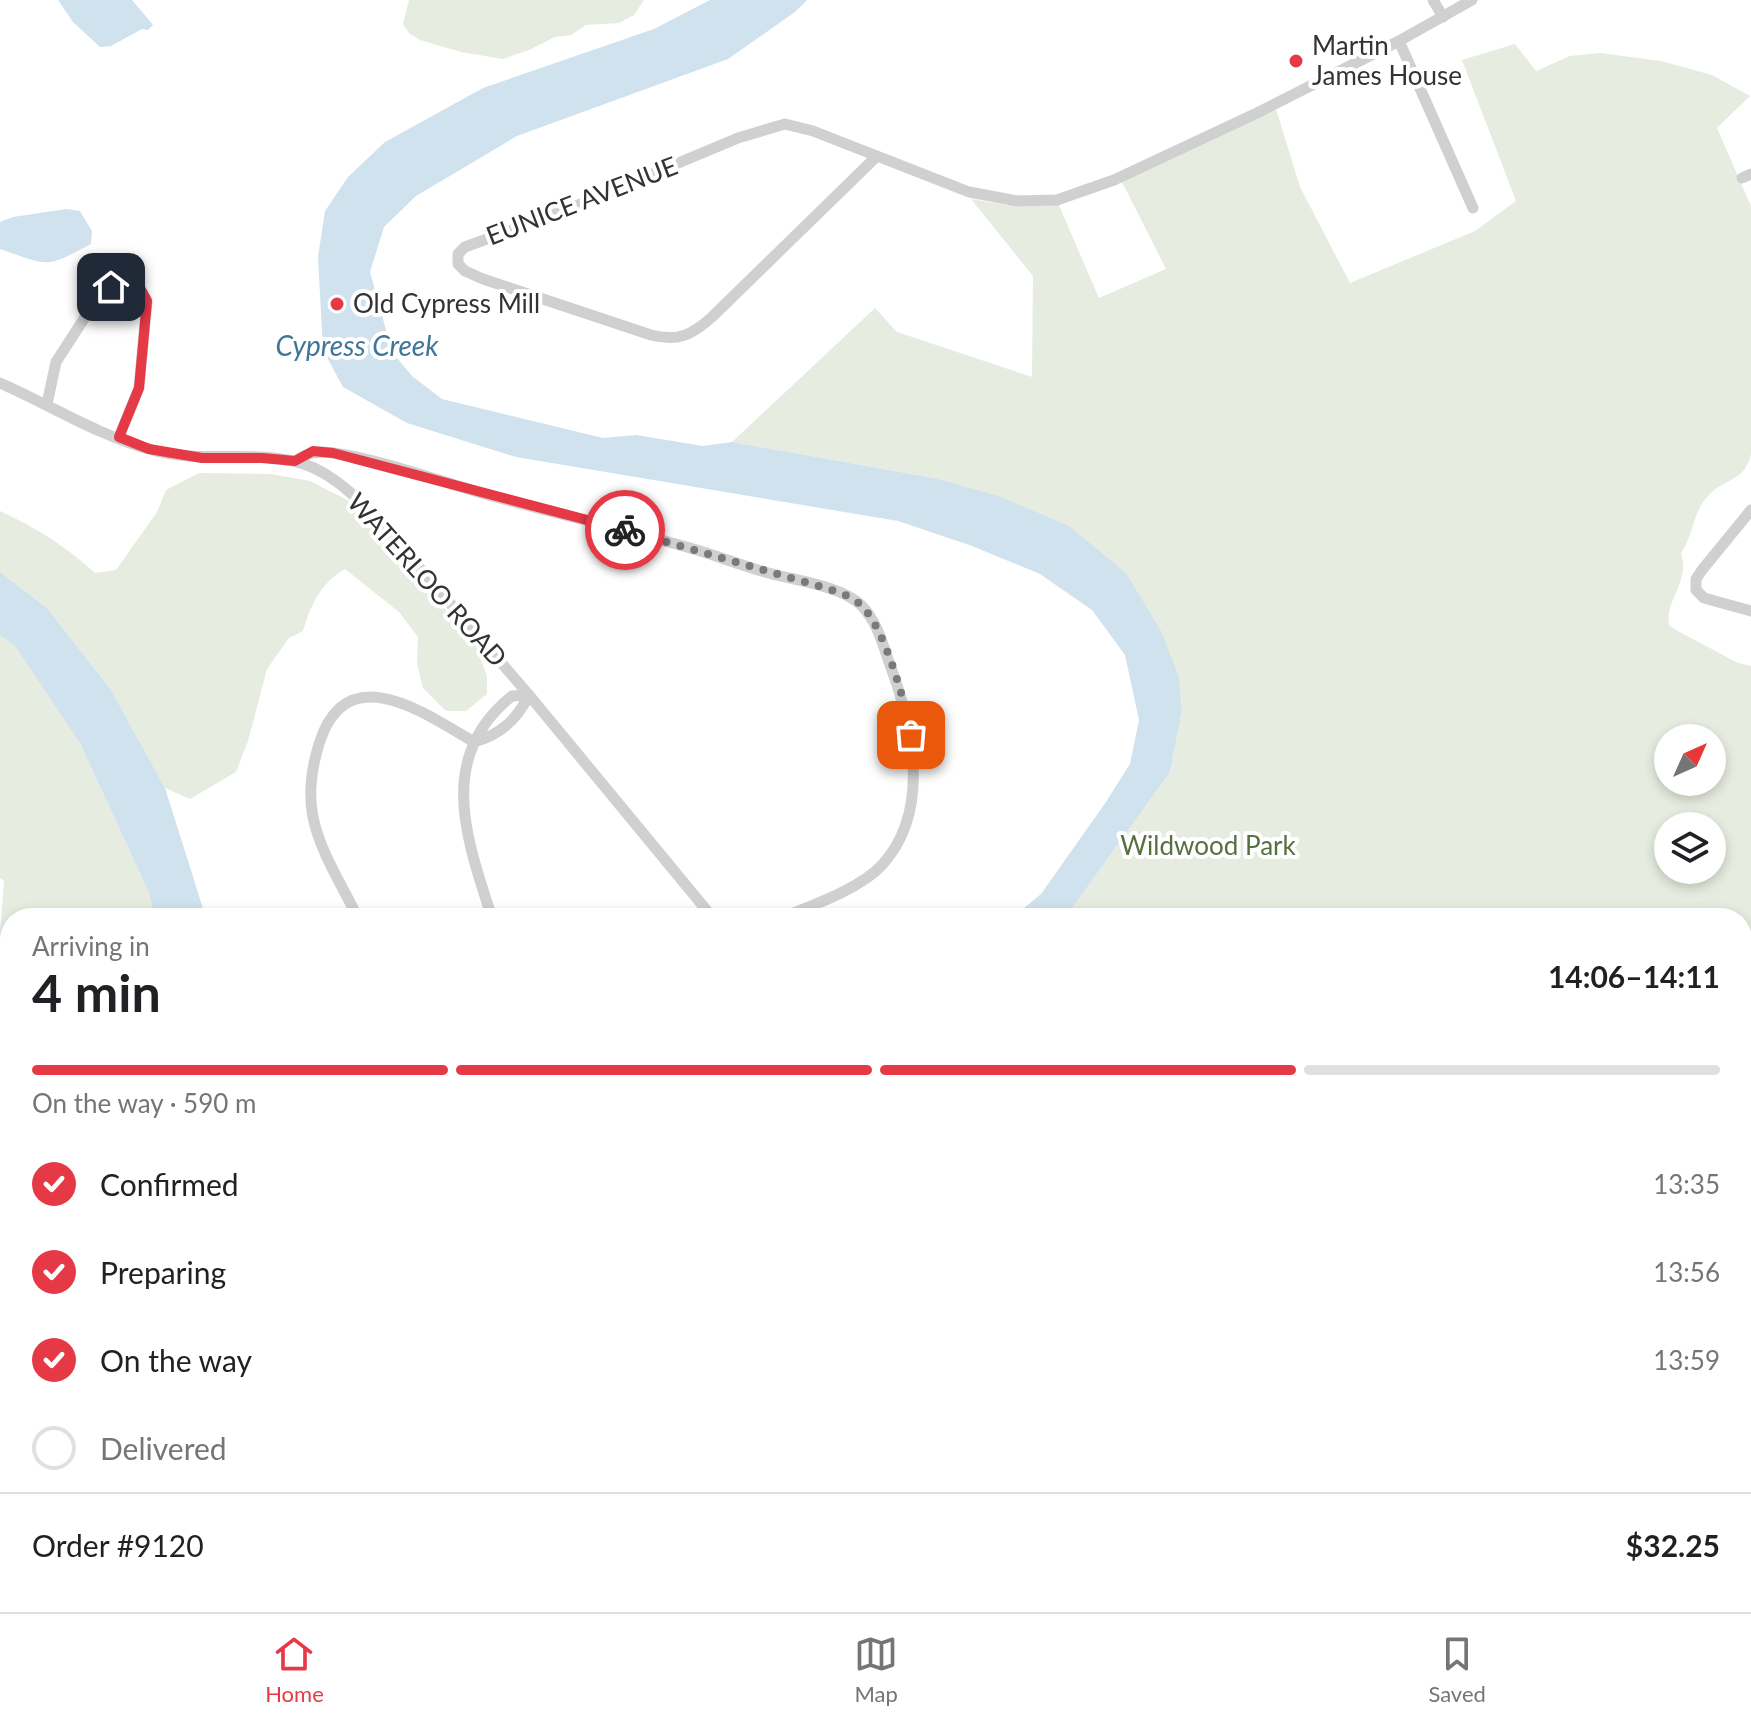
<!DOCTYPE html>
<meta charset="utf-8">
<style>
:root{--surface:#fff;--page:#f2f2f2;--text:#202124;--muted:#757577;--line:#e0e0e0;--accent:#e63946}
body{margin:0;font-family:Lato,sans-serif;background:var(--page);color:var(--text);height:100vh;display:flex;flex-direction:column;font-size:30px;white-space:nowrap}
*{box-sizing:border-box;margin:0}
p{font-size:26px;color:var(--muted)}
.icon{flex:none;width:44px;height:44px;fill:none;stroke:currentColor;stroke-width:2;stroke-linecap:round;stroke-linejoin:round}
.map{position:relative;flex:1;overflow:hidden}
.sheet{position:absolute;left:0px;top:908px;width:1752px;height:704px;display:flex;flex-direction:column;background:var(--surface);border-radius:32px 32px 0 0;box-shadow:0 4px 12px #0003}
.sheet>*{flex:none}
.needle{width:52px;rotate:45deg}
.controls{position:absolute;left:1654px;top:724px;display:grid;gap:16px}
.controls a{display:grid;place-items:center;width:72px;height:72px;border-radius:50%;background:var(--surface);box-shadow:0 4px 12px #0003;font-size:40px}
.pin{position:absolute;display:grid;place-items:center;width:68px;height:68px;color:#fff;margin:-34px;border-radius:16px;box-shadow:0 4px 12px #0006}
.courier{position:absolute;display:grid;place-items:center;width:80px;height:80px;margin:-40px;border:6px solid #e63946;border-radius:50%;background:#fff;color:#222;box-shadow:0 2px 10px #0007}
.summary em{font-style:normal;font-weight:700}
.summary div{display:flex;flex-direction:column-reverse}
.summary{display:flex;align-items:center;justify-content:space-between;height:136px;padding:0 32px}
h1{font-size:52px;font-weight:700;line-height:60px}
.bar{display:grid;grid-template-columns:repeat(4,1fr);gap:12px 8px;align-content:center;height:96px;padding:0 32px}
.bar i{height:10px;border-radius:6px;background:var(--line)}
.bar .active{background:var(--accent)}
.bar p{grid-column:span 4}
.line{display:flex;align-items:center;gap:20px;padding:0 32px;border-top:2px solid var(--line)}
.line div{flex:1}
ol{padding:0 32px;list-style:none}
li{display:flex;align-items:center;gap:24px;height:88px}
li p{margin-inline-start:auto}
li .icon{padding:8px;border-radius:50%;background:var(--accent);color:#fff;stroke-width:4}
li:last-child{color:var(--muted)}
li i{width:44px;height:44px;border:4px solid var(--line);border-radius:50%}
.tabs{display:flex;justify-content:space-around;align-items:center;height:112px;border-top:2px solid var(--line);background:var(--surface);font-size:22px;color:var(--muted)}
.tabs a{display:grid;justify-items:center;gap:4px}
.tabs .active{color:var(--accent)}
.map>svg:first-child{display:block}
</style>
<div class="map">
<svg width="1751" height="1612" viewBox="0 0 1751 1612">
<rect width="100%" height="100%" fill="#fff"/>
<g fill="#e6ecdf" fill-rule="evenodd">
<polygon points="409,0 644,0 634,15 619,23 586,25 571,35 555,37 529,50 503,59 461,52 420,40 410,34 403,24"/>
<path d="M1515,44L1536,71L1570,56L1600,53L1661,61L1712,75L1750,96L1717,128L1751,206V454C1744,483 1725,477 1708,496C1692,513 1694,535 1681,553C1690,583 1665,599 1669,625L1676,630L1738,663L1751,666V1252L1742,1261V918H1065L1170,772L1182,711L1179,676L934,478L732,442L875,308L897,332L1032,377L1033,276L971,199C1000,204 1029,210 1058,203L1099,298L1166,269L1121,180L1276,109L1300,187L1350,283L1475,231L1516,201L1462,60ZM1668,738H1712V782H1668ZM1668,826H1712V870H1668Z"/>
<path d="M199,473L271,474L310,481L347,500L380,531L477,648L487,677V694L466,711H446L423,688L417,663L418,637L399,612L345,569C321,583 311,604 303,631L289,638L267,669L248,741L236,772L190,799L165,788L111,690L47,608L0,572V511C35,527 67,547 95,573L116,570L157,512L166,490Z"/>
<polygon points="0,635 15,646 81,745 149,893 155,918 10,918 10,971 0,934 4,881 0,878"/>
<polygon points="0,1393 7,1403 10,1419 10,1602 88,1602 101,1612 0,1612"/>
<polygon points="144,1602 325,1602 329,1612 155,1612"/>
<polygon points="696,1602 1387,1602 1377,1612 701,1612"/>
</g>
<g fill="#cfe2ee">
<polygon points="58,0 132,0 153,25 148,30 142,29 111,46 100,47 73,22"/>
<polygon points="710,0 807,0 795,12 728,59 517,136 416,196 384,227 370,272 392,352 412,376 442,399 603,438 636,435 703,446 732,442 934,478 1001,497 1069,526 1126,573 1161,631 1179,677 1182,711 1170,772 1065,918 1012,918 1041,894 1106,802 1130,764 1139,720 1125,655 1092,610 1040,574 972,546 898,521 516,457 407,423 343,387 323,350 318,257 325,211 348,177 385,142 483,88 654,29"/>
<path d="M66,209L80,211L92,231L91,244C44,269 50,266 0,249V222L13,217Z"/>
<polygon points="0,572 47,608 111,690 165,788 206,918 155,918 149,893 81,745 15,646 0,635"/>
</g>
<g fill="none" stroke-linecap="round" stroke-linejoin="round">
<g stroke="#d0d0d0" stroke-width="11">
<polyline points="1433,0 1443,17"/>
<polyline points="1399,41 1473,208"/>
<path d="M876,157L712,317C692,335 678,342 651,335L483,279L465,271L458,264V254L465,247L566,210L738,138L785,124L813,131L969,192L1018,201L1057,200L1114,180L1257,113L1399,41L1472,0"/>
<polyline points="1742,178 1751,174"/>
<path d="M0,383C50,405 99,436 152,450C199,463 246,451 293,461C325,467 352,493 374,515L529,695L713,918"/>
<polyline points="47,404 56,362 98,297 124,278 141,290 147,301 139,388 119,437"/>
<path d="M295,461C308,452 318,451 334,453C388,461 440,482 492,496C558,514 624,529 690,548C715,555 740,565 765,572C792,580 840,585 861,605C877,621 883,645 890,665C913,727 932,810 882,865C860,889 811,906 781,918"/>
<polyline points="1751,510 1702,570 1696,579 1696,590 1704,598 1751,611"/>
<path d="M474,742C500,735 517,720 529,695L512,696C435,757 467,840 492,918"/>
<path d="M358,918C342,885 320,852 313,817C308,793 312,767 319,744C346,657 423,712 474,742"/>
<polyline points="1742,1349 1751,1362"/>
<polyline points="0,1358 10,1372"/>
<polyline points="115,1602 126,1612"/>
<polyline points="518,1602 523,1612"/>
<polyline points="781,1602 786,1612"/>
<polyline points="1708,1602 1717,1612"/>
</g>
</g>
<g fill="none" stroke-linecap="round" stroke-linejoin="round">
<path stroke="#7a7a7a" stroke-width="8" stroke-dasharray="0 14.4" d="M625,530L826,588C838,592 851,596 861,605C885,628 905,702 911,735"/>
<polyline stroke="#e63946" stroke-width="10" points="111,287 124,278 141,290 147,301 139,388 119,437 149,449 202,458 262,458 295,461 313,451 333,453 625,530"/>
</g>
<g fill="#e63946" stroke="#fff" stroke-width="3">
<circle cx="1296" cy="61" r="8"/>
<circle cx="337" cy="304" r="8"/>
</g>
<g text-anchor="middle" stroke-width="8" stroke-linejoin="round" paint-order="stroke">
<g font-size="26" fill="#333" stroke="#fff" text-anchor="start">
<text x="1312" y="55">Martin<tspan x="1312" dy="30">James House</tspan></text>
<text x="353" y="313">Old Cypress Mill</text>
</g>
<g font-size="26" fill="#333" stroke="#fff">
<text transform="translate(582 201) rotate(-21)" y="9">EUNICE AVENUE</text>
<text transform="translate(427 580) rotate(48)" y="9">WATERLOO ROAD</text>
</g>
<g font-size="26" fill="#56703f" stroke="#fff">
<text x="1208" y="855">Wildwood Park</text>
</g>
<g font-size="28" font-style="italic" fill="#3f7597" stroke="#fff">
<text x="357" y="356">Cypress Creek</text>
</g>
</g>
</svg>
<div class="controls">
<a><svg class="needle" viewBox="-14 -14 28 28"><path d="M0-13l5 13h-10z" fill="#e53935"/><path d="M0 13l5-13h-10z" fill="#757577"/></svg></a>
<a><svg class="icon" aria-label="layers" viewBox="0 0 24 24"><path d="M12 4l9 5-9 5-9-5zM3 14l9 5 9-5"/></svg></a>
</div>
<div class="pin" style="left:911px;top:735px;background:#ea580c"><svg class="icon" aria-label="bag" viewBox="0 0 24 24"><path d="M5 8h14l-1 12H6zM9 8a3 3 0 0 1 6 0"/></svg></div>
<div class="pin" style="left:111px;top:287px;background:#1f2937"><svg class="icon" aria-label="home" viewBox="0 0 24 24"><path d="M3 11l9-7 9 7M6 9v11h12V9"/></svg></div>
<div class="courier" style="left:625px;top:530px"><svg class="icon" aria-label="bike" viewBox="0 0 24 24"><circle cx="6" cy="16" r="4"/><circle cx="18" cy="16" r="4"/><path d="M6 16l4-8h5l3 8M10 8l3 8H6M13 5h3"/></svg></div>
<section class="sheet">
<div class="summary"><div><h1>4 min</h1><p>Arriving in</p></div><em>14:06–14:11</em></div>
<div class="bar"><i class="active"></i><i class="active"></i><i class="active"></i><i></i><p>On the way · 590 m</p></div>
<ol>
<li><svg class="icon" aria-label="check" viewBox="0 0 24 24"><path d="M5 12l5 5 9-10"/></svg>Confirmed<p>13:35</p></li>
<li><svg class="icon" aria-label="check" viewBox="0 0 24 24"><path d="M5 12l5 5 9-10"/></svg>Preparing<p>13:56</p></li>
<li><svg class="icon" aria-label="check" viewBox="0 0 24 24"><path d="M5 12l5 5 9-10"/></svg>On the way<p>13:59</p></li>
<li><i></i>Delivered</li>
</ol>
<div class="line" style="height:104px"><div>Order #9120</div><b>$32.25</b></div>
</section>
</div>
<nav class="tabs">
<a class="active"><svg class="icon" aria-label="home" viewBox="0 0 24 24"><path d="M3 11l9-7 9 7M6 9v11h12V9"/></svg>Home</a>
<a><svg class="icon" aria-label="map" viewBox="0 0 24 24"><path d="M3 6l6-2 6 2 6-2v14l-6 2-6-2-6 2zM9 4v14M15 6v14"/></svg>Map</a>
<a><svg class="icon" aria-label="saved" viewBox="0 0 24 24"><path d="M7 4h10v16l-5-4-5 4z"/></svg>Saved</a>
</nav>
